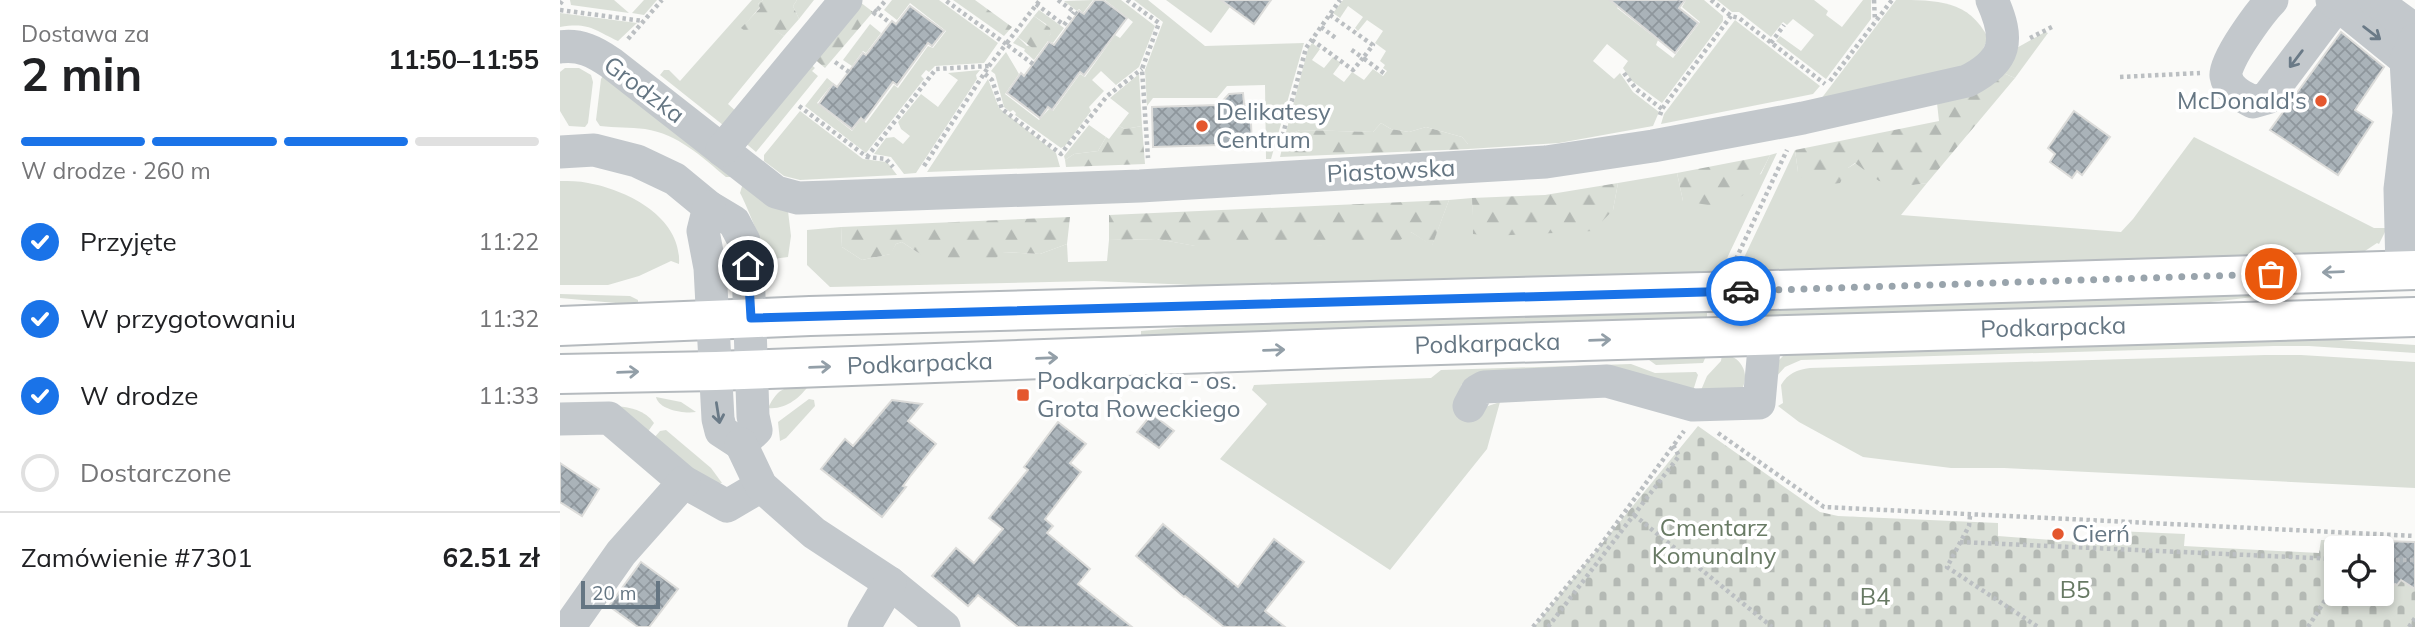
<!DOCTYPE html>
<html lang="pl">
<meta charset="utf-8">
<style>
:root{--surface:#fff;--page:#f2f2f2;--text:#202124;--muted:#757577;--line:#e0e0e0;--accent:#1a73e8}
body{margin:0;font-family:Mulish,sans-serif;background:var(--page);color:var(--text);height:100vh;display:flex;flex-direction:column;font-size:26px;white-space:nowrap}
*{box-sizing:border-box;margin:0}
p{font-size:23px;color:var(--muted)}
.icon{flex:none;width:38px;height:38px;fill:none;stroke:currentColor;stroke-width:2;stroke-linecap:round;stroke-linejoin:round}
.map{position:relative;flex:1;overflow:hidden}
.details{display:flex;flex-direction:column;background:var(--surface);width:560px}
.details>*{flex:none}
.fabs{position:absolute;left:1764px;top:536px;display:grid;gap:14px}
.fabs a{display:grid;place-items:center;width:70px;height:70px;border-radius:7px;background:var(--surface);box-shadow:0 4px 10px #0003;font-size:35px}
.scale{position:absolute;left:21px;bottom:18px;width:79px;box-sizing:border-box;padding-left:7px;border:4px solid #657683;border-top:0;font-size:19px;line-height:24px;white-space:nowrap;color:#657683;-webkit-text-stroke:5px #fff;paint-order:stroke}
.pin{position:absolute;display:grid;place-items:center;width:60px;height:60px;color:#fff;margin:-30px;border:4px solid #fff;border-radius:50%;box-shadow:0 2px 7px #0007}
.courier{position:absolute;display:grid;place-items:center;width:70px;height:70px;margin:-35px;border:5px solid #1a73e8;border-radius:50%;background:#fff;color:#222;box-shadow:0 2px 9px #0007}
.overview em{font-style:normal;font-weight:700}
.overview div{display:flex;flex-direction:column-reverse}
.overview{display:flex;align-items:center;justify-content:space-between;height:119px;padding:0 21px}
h1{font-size:46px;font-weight:700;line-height:52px}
.bar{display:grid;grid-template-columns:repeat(4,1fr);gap:10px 7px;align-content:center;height:84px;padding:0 21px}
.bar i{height:9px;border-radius:5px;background:var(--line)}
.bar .selected{background:var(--accent)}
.bar p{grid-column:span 4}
.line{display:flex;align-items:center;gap:18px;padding:0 21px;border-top:2px solid var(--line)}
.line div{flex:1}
ol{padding:0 21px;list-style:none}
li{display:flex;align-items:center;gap:21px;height:77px}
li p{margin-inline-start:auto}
li .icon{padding:7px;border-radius:50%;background:var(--accent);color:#fff;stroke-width:4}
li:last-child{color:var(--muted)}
li i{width:38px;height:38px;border:4px solid var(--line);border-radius:50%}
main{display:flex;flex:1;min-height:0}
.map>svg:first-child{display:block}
</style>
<main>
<section class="details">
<div class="overview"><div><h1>2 min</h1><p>Dostawa za</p></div><em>11:50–11:55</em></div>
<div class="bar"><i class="selected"></i><i class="selected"></i><i class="selected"></i><i></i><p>W drodze · 260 m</p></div>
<ol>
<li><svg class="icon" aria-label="check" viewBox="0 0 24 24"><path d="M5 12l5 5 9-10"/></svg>Przyjęte<p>11:22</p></li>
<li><svg class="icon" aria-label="check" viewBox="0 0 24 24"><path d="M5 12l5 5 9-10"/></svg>W przygotowaniu<p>11:32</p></li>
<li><svg class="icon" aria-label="check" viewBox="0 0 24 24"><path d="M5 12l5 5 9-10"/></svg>W drodze<p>11:33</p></li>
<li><i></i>Dostarczone</li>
</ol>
<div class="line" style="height:91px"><div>Zamówienie #7301</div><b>62.51 zł</b></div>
</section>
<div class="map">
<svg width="1855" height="627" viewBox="0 0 1855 627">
<defs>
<pattern id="forest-firs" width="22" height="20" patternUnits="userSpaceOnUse" patternTransform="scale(1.75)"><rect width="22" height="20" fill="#dadfd7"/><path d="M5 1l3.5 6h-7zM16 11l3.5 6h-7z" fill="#b4b9b4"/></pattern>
<pattern id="cemetery-stones" width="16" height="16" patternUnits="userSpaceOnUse" patternTransform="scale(1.75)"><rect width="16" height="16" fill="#dadfd7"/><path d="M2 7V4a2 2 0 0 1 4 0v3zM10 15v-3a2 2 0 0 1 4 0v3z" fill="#b4b9b4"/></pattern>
<pattern id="building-cross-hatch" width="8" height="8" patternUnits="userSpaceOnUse" patternTransform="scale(1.75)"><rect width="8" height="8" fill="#aab3b9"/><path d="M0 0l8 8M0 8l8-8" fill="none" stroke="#8e969c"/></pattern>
</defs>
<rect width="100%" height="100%" fill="#fafaf8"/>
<g fill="#dadfd7">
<polygon points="10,0 54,0 69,13 11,5"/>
<polygon points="84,0 97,0 84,15 72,13"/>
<polygon points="192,0 203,0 198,4 200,7 182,28 205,24 224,36 168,104 178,113 163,125 100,75 104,70 109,70 120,81"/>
<polygon points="237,0 254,0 239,19 233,6"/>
<polygon points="332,0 379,0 438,43 424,63 375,66 369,72 366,70 361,76 364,79 306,153 245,106 267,78 273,83 257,103 292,131 301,119 306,123 334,85 338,88 368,46 373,48 386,31 350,3 337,20 324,10"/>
<polygon points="533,0 523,13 519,9 517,11 504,1"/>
<polygon points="545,0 561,0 595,26 579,67 556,85 541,71 532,80 544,91 529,107 531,111 505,146 501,148 455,115 456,113 453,110 450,112 444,107 435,74 431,71 446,52 459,74 445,94 479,120 489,109 493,111 520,74 525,77 555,35 560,38 573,22"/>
<polygon points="574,0 588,0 645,46 744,43 711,159 706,159 705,85 667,86 657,98 593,98 587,106 585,70 603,22"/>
<polygon points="606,0 675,0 651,33"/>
<polygon points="783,0 1054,0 1060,4 1057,8 1098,40 1096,45 1113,58 1140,22 1122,7 1126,0 1144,0 1163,16 1163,21 1102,103 1072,81 1063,68 1068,61 1047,44 1033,61 1054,79 1060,73 1073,92 1099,112 1093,126 999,143 908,149 908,144 902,137 866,127 849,132 831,129 821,123 813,132 740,130 725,136 748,49 752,43 760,49 752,60 764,68 773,57 781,63 773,74 784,82 792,72 804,80 813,69 823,76 827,71 823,68 825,65 820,61 826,51 815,43 823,31 807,20 798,31 795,28 803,17 788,6 780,18 773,13"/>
<polygon points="1157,0 1254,0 1268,11 1266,15 1282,27 1303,0 1311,0 1311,19 1266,79 1216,41 1220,36 1241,51 1254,35 1233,19 1227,25 1223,22 1211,37 1179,12 1172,12"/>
<path d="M1336,0C1377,0 1409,0 1428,38L1416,65L1261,99Z"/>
<polygon points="479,10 504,28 493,43 488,41 474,60 464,51 465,49 453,43 458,37 467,46 480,42 491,34 486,24 474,16"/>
<path d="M0,13L77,23L58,41C34,30 29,22 0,27Z"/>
<polygon points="1175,20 1260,86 1253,94 1101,124 1104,114"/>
<polygon points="310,24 321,33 306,53 303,51 292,66 283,60"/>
<polygon points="1485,32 1488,33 1455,78 1443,73 1453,50"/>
<polygon points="248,62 255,68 252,71 258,76 196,152 183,141"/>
<polygon points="5,68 19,68 31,75 33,82 28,123 25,127 9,126 0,111 0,72"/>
<polygon points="420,70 416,75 417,79 356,173 344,174 331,157 314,154 326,138 334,137 343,144 350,136 341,129 338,122 361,94 378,107 398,80 388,73"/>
<path d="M45,73L171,177H166C142,157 118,134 85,129C70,127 55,128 40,126L36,120L41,79Z"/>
<polygon points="579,74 582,126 565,129 559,126 569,113 550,98"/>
<polygon points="428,79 439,108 496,153 500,167 367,172"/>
<polygon points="240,111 303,159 327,162 337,175 240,180 224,176 204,161 204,155"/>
<polygon points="529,125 546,137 538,151 514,154 505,160 504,156"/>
<polygon points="1634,137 1814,228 1827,228 1819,244 1817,243 1802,253 1181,274 1181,264 1235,150 1238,172 1288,168 1296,163 1352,185 1367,183 1341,215 1561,232 1573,219"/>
<polygon points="1217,153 1159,275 683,287 534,281 270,287 247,265 247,230 281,227 282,247 302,260 330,254 336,244 342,242 360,254 442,252 480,254 507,244 508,262 547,261 549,240 597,239 636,246 756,246 851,232 872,245 889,200 912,198 914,234 1053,210 1058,183 1117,173 1123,201 1201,174 1210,155"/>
<path d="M0,181C9,181 19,181 28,183C68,190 122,218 119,264L111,261L79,276L48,285H0Z"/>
<path d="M183,183L228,211L231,236L228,257L213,259C202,250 189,209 180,193Z"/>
<polygon points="1702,291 1702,296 1625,305 1182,319 1183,307"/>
<polygon points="0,294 70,296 78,300 78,305 0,298"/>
<polygon points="1163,307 1164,311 1147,313 1147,321 581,338 581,331 683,322"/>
<polygon points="1748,338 1855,345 1855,353 1749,346 1714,346 1241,360 1225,367 1214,379 1217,362 1226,353"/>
<path d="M1162,354C1180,355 1191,373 1182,389L1139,395L1147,376L1161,361Z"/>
<path d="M1705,355H1741L1855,362V488L1444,468H1391L1303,457L1239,422L1218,406L1223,403L1221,385C1228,373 1237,370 1250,368Z"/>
<polygon points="1146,356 1143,363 1096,365 1085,357"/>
<polygon points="1071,364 1095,373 1136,372 1138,375 1131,397 902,384 899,391 916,410 940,402 927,449 830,570 660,459 707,404 692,390 694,385 871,378 881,370"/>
<path d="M249,385C240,398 225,410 208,408C219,386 226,387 249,385Z"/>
<path d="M96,397L121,402L136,412C124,414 99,410 96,397Z"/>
<polygon points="249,399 254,400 255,406 226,438 220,441 218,422"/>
<path d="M55,406C70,407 85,410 94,423L87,433Z"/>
<polygon points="106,430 151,468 162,483 153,485 94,438 100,431"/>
</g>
<g fill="url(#forest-firs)">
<polygon points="203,0 237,0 233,6 239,19 224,36 205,25 191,36 181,28 200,8 198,4"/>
<polygon points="393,0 415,0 452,27 444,36"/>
<polygon points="300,2 313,12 265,68 252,57"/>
<polygon points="474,16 490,28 491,34 475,50 458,37"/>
<polygon points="1443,73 1455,78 1367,183 1353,185 1319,181 1295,163 1288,168 1280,183 1249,187 1238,172 1235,150 1379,121 1377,103"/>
<polygon points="821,123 831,129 849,132 866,127 902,137 908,144 908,149 720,157 725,136 740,130 813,132"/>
<polygon points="559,126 565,129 582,126 585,164 506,167 505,160 514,154 538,151 546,137 549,139"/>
<path d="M1210,155C1200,176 1188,200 1162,205C1151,207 1134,202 1123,201L1117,173Z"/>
<polygon points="1058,183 1053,210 1033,231 931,236 913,234 912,198 985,195"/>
<polygon points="889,200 872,246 851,232 835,244 756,246 635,246 597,239 549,240 549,215"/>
<polygon points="510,217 507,244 480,254 442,252 434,260 373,259 360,254 342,242 336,244 331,254 302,260 282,247 281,227"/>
</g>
<polygon fill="url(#cemetery-stones)" points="1138,426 1260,512 1278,516 1438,523 1438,536 1532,543 1533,530 1625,534 1624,546 1759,553 1761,540 1801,540 1801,548 1776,548 1776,593 1822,593 1822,555 1855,556 1855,627 974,627"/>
<g fill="url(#building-cross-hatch)" stroke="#dcdcda" stroke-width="2">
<polygon points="535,0 543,0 567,18 524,75 520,72 492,110 488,107 480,118 447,93 461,73 464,76 489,42 494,45 519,11 524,14"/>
<polygon points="661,0 711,0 694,24"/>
<polygon points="1050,0 1125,0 1119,8 1138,23 1115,53"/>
<polygon points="350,6 384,31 372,46 368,43 337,85 333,82 304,121 301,118 292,129 259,104 273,84 277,87 303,53 306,55 332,21 336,24"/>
<polygon points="1781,32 1824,67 1795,110 1813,122 1778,175 1710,130"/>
<polygon points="683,93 684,104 690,104 692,144 593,147 592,107 659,105 669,94"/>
<polygon points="1514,111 1550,137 1522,175 1517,171 1512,178 1490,162 1495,154 1488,148"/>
<polygon points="332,400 362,404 348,421 376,444 351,475 343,486 346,487 322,517 261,469 285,439 293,446"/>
<polygon points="592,414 614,431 599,448 577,432"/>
<polygon points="498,422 526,444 510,463 521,472 485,519 493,526 487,533 530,569 518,584 572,627 458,627 418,595 408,606 372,576 396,548 414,563 443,529 429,518 468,470 464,467"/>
<polygon points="0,463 39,489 22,516 0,502"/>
<polygon points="603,524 678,587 714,539 744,562 705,611 725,627 664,627 625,596 624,597 576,556"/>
<polygon points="1822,541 1855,542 1855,589 1841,580 1837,585 1835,584 1822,605"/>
<polygon points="81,562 118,589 89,627 78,627 49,606"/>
</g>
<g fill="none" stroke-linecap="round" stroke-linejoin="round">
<defs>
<g id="major">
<polyline points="0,326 250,316 1183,291 1855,270"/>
<path id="s1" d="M0,374L156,371L812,347L1855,317"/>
</g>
</defs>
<use href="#major" stroke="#b5babe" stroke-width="42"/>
<g stroke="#bbbfc2" stroke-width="4.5" stroke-dasharray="3.5 3.5" stroke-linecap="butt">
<polyline points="498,0 517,14"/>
<polyline points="567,0 599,23 582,69 588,158"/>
<polyline points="1151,0 1171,16 1179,18 1265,84"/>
<polyline points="1314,0 1315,21"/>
<polyline points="1118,1 1119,0"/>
<polyline points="0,4 3,0"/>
<polyline points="476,4 504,25 514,12"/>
<polyline points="0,10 83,21"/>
<polyline points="314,10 330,23"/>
<polyline points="313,15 326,0"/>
<polyline points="770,15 813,45 803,58 825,74"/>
<polyline points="761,27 777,39"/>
<polyline points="1470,38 1494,26"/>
<polyline points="68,39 102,0"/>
<polyline points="752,40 793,70 803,58 789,48"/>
<polyline points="1211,43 1224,25"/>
<polyline points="275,62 289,72"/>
<polyline points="473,64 446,44 480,0"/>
<polyline points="1064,73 1076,89 1102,109"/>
<polyline points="425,74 432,80 442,109 501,154 547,96 582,69"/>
<polyline points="1560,77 1640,73"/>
<polyline points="1270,81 1332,0"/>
<polyline points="239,106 307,157 326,159 333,167"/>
<polyline points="1100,115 1102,109 1171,16"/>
<polyline points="719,149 746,48 780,0"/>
<polyline points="307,157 376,69 429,66"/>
<polyline points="364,166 429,66 446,44 385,0"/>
<polyline points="1176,259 1227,150"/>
<polyline points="1158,433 1264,507 1855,536"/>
<polyline points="1074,515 1212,627"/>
<polyline points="1410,516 1409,526 1387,567 1478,627"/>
<polyline points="1400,542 1776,559"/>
<polyline points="1822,560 1855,560"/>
<polyline points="973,627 1037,550 1124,431"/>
<polyline points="988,627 1119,456 1113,445"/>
<polyline points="1265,627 1267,627"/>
<polyline points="1748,627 1776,583"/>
<polyline points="1849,627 1855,618"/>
</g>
<g stroke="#c3c8cc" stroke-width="33">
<path d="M1712,0C1701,11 1663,62 1666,76C1668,90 1682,96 1693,102L1707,98L1767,18L1786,0"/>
<polyline points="1772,0 1846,60"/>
<polyline points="1814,0 1855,30"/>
<path d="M0,47C20,44 35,52 51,63L216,192L238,198L269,197L580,186L986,162L1093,146L1243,118L1407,81C1447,61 1450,40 1432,0"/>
<polyline points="162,150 286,0"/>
<polyline points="0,152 34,150 77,161 115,179 149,207 174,222 184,241 188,266 193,416 196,430 181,444"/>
<polyline points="149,207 143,231 150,268 158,419 161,431 181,444"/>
<polyline points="1842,269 1840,189 1849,113 1846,60 1855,40"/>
<polyline points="909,406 917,391 924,387 1047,381 1133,405 1199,403 1205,337"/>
<polyline points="0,419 49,418 124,482 167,506 201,486"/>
<polyline points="181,444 201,486 254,533 330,583 384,627"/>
<polyline points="9,627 61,553 124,482"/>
<polyline points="304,627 330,583"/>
</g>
<use href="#major" stroke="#fff" stroke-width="38"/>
</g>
<defs><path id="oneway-shaft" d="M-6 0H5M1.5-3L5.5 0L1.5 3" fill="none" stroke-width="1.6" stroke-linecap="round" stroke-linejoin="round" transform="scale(1.75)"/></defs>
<g stroke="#6a7a87">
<use href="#oneway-shaft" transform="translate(1812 33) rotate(37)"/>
<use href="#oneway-shaft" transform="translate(1736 59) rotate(127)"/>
<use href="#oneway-shaft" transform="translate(158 413) rotate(81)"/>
</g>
<g stroke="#939fa8">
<use href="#oneway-shaft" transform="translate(1773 272) rotate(178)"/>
<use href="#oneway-shaft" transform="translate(1040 340) rotate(-2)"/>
<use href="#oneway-shaft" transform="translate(714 350) rotate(-2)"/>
<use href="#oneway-shaft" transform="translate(487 358) rotate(-2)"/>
<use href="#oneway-shaft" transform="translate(260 367) rotate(-2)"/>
<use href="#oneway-shaft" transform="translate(68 372) rotate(-2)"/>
</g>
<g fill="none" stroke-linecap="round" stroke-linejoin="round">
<polyline stroke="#99a4ac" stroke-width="7" stroke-dasharray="0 12.6" points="1181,291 1711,274"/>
<polyline stroke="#1a73e8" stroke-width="9" points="188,266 191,318 1181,291"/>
</g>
<g fill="#e4572e" stroke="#fff" stroke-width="2.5">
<circle cx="1761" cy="101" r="7"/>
<circle cx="642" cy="126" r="7"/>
<rect x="456" y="388" width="14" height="14" rx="3.5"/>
<circle cx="1498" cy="534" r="7"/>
</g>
<g text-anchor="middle" stroke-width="7" stroke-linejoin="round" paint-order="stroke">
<g font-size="24" fill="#657683" stroke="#fff">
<text transform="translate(84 90) rotate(37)" y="8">Grodzka</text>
<text transform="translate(831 171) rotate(-3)" y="8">Piastowska</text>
<text dy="8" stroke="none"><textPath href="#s1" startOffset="1494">Podkarpacka</textPath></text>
<text dy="8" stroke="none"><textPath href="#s1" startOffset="928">Podkarpacka</textPath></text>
<text dy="8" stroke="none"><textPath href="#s1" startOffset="360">Podkarpacka</textPath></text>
</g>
<g font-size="24" fill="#657683" stroke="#fff" text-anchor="start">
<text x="1747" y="109" text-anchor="end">McDonald's</text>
<text x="656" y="120">Delikatesy<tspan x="656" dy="28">Centrum</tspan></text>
<text x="477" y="389">Podkarpacka - os.<tspan x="477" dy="28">Grota Roweckiego</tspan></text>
<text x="1512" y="542">Cierń</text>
</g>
<g font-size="24" fill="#687a64" stroke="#fff">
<text x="1154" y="536">Cmentarz<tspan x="1154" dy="28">Komunalny</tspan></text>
<text x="1515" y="598">B5</text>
<text x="1315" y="605">B4</text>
</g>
</g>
</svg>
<div class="fabs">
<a><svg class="icon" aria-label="locate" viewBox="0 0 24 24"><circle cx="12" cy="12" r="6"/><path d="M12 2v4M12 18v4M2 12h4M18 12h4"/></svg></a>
</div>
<div class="scale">20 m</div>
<div class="pin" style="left:1711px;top:274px;background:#ea580c"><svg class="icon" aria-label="bag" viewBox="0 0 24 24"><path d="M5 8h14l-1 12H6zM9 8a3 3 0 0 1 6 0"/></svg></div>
<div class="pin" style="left:188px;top:266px;background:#1f2937"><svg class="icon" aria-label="home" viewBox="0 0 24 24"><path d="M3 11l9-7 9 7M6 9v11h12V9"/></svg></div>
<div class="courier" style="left:1181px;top:291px"><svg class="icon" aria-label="car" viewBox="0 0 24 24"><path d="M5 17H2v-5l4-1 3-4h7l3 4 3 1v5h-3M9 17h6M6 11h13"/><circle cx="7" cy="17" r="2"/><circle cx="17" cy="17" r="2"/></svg></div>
</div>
</main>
